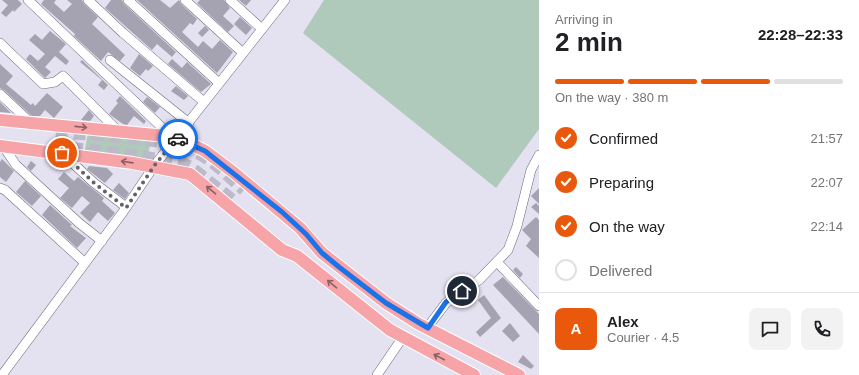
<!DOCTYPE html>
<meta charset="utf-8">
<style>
:root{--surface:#fff;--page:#f2f2f2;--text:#202124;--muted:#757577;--line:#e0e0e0;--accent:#ea580c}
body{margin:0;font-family:Helvetica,sans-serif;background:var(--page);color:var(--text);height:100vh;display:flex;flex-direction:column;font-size:15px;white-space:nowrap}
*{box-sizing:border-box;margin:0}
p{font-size:13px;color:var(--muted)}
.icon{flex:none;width:22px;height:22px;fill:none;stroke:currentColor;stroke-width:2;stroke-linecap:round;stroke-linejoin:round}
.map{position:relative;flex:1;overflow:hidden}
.details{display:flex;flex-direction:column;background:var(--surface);width:320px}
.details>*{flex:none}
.pin{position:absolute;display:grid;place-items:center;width:34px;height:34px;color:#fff;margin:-17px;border:2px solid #fff;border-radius:50%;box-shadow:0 1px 4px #0007}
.courier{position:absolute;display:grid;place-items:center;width:40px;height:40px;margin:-20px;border:3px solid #1a73e8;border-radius:50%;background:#fff;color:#222;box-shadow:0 1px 5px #0007}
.overview em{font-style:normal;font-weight:800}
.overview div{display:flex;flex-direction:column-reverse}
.overview{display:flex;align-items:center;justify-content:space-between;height:68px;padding:0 16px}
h1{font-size:26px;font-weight:800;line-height:30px}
.bar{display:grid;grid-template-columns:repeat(4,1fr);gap:6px 4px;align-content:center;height:48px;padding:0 16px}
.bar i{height:5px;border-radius:3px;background:var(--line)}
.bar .current{background:var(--accent)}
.bar p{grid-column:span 4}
.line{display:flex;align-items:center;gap:10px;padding:0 16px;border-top:1px solid var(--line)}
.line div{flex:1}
.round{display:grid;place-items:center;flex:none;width:42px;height:42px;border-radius:8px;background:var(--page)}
ol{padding:0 16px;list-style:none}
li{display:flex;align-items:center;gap:12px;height:44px}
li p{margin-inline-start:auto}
li .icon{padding:4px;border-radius:50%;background:var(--accent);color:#fff;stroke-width:4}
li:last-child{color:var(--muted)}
li i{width:22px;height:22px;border:2px solid var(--line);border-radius:50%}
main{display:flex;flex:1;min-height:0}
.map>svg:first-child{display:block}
</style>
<main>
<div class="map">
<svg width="539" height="375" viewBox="0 0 539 375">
<rect width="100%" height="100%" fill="#e4e1f1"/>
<g fill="#afc9ba">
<polygon points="324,0 539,0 539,129 496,188 303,33"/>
<polygon points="88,133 151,140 146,165 84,155"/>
</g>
<g fill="#a5a2b1">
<polygon points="2,0 18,0 22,4 14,12 13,10 6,17 1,13 8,5"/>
<polygon points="44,0 56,0 54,3 64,12 72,4 67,0 82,0 84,4 98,17 92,24 125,55 120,61 108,52 101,61 74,36 75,34 41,4"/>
<polygon points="111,0 122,0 124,4 176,52 172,57 157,44 152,50 105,8"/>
<polygon points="137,0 160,0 170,8 179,0 181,4 197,19 193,25 190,23 182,32 198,47 203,41 212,49 220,40 233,52 217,73"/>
<polygon points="200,0 224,0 230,8 223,16 234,26 228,32 197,3"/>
<polygon points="239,0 251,0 246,6"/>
<polygon points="240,17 252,28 246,35 234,24"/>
<polygon points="205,26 209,30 202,37 198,33"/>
<polygon points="50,31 66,44 59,52 69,61 66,65 55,56 45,67 51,72 45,78 26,59 30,54 38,61 45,54 29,40 35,34 42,40"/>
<polygon points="139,54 153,66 148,71 146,69 140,76 130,68"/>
<polygon points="172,59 182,68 187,62 211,84 201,92 168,64"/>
<polygon points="82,60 108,85 104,90 98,85 102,80 80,62"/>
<polygon points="0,64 13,76 6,84 31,105 33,103 35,106 47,93 63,107 54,118 45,110 40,116 32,116 4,90 0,88"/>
<polygon points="176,86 188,96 184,100 171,91"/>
<polygon points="120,96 146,121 144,124 134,116 127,125 123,124 109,114 118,103 116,101"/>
<polygon points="147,97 160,107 155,113 143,102"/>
<polygon points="0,102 11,113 0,112"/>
<polygon points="89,110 94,116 90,121 81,120"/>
<polygon points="2,159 14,171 6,182 0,177 0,162"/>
<polygon points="31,161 36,165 31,171 27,167"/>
<polygon points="89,166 107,168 113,174 105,183 87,169"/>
<polygon points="64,172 74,181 78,177 104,198 102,201 115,213 108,221 98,212 90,222 80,213 90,203 82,196 72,208 60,198 69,188 58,179"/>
<polygon points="25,181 41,196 32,206 16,192"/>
<polygon points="119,183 129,193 125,199 113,190"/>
<polygon points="539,188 539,204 531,196"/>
<polygon points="536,203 539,206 539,214 531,207"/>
<polygon points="50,205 72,225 70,226 86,238 77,248 42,215"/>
<polygon points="536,217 539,220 539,258 526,246 531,239 522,230"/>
<polygon points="516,267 523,274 520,278 513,270"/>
<polygon points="503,277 539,314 539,334 493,285"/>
<polygon points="484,295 501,318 480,337 476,332 491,318 478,300"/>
<polygon points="510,323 520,336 513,342 502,331"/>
<polygon points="523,355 534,366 531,369 518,362"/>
</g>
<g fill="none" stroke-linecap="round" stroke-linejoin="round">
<g stroke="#bcbac8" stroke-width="12" stroke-dasharray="12 6" stroke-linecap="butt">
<path d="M56,132C97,136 172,136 206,158C220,167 232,180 244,190"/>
<polyline points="53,146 134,155 183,163 192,168 234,201"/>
</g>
<defs>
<g id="minor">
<polyline points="28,0 172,137"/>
<polyline points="88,0 123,33 204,102"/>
<polyline points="128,0 219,83"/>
<polyline points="185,0 243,53"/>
<polyline points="230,0 262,29"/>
<polyline points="0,43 43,84 55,82 63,76 118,131"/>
<polyline points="110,60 189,123"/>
<polyline points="0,94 30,122"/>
<polyline points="3,146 16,165 79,223 102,241"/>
<polyline points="63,154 93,182 126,207"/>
<polyline points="0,188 5,190 85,263"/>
<polyline points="497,262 539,306"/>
<polyline points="427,328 446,303 479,280 508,250 517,226 531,170 539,155"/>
<polyline points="2,375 123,212 154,166 285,0"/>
<polyline points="377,375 403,337"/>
</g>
<g id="major">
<polyline points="0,120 166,136 185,141 205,151 233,172 300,228 322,253 386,303 419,324 519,375"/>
<polyline points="0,146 133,163 190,174 282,250 297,256 390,330 474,375"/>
</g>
</defs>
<use href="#minor" stroke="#6d6a79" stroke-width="10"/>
<use href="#major" stroke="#fff" stroke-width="14"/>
<use href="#minor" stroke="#fff" stroke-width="9"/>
<use href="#major" stroke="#f7a4a9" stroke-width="12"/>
</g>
<defs><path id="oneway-shaft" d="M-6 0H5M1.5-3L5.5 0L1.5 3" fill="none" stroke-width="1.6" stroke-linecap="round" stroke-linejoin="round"/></defs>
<g stroke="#8a6066">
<use href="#oneway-shaft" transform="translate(81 127) rotate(6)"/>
<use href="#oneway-shaft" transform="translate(127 162) rotate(-172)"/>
<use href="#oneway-shaft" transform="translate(211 190) rotate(-140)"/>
<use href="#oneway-shaft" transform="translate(332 284) rotate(-140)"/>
<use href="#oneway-shaft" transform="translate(439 357) rotate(-152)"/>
</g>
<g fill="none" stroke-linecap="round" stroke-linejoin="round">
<polyline stroke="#63626b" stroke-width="4" stroke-dasharray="0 7.2" points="62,153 93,182 126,208 154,166 176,139 178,139"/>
<polyline stroke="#1a73e8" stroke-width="5" points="178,139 205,151 282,212 306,234 322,253 339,267 386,303 428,328 446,302 462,291"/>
</g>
</svg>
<div class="pin" style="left:62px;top:153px;background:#ea580c"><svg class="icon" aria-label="bag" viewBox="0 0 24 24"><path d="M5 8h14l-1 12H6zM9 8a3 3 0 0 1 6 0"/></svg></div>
<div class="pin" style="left:462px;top:291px;background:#1f2937"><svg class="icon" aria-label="home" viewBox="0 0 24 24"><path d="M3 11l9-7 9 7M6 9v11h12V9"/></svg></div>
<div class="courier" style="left:178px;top:139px"><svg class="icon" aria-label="car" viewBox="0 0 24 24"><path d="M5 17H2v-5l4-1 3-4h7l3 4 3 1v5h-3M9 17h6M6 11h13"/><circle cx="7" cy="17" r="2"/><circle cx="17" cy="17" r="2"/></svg></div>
</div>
<section class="details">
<div class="overview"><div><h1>2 min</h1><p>Arriving in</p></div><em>22:28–22:33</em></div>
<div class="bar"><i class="current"></i><i class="current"></i><i class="current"></i><i></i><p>On the way · 380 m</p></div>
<ol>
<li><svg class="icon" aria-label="check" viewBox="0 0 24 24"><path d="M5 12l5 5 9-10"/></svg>Confirmed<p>21:57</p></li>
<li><svg class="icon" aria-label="check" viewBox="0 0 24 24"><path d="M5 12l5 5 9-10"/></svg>Preparing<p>22:07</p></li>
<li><svg class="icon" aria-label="check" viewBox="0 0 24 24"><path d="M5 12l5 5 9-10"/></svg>On the way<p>22:14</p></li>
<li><i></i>Delivered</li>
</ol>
<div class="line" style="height:72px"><b class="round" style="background:var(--accent);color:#fff">A</b><div><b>Alex</b><p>Courier · 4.5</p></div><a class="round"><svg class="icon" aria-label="chat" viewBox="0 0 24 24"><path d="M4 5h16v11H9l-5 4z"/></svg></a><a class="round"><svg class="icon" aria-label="phone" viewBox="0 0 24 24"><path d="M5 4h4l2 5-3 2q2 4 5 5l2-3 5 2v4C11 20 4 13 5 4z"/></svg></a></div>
</section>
</main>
